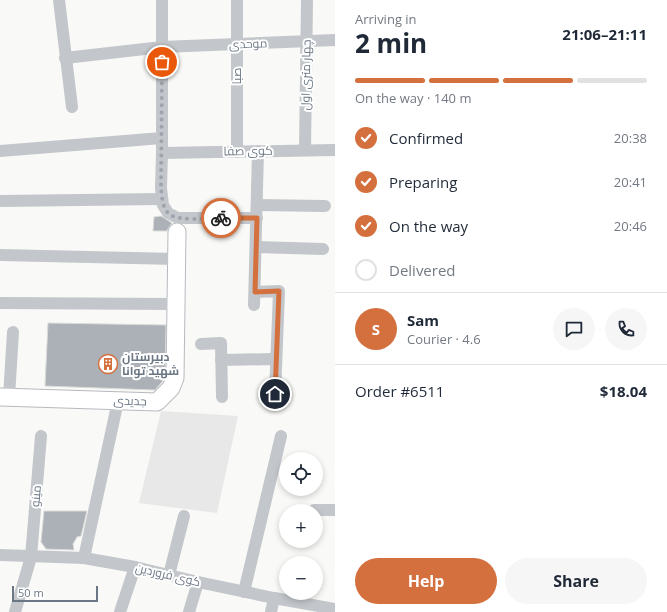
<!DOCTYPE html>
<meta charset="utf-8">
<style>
:root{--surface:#fff;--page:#f6f6f7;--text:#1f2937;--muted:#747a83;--line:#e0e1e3;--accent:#d3703d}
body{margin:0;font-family:"Open Sans",Cairo,sans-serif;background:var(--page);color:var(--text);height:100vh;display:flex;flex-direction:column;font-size:15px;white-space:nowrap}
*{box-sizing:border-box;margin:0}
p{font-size:13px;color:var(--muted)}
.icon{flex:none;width:22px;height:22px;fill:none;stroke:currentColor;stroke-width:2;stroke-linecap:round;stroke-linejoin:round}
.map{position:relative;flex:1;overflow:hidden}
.panel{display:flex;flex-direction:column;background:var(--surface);width:332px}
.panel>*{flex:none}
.controls{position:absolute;left:279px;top:452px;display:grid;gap:8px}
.controls a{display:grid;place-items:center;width:44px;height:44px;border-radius:50%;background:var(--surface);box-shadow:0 2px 6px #0003;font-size:20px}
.scale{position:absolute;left:12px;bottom:10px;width:86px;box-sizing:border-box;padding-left:4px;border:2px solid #6b7785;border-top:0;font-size:11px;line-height:14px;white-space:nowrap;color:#6b7785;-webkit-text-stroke:3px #fff;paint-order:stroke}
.pin{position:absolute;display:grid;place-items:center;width:34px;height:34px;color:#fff;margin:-17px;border:2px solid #fff;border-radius:50%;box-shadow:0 1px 4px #0007}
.courier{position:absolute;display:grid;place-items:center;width:40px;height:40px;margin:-20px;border:3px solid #d3703d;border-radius:50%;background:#fff;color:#222;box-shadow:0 1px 5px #0007}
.overview em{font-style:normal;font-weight:700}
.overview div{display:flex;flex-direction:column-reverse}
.overview{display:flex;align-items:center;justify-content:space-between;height:68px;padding:0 20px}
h1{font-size:26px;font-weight:700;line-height:30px}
.bar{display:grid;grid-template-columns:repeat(4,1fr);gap:6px 4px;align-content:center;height:48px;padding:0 20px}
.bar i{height:5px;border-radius:3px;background:var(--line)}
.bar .on{background:var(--accent)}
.bar p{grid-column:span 4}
.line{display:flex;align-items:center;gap:10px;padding:0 20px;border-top:1px solid var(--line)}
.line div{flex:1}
.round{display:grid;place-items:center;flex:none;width:42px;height:42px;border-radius:21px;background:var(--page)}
ol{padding:0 20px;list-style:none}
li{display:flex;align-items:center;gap:12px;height:44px}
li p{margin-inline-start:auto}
li .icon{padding:4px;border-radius:50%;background:var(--accent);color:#fff;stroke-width:4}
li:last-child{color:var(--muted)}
li i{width:22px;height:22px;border:2px solid var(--line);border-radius:50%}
.primary-button{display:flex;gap:8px;margin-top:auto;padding:8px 20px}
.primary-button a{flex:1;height:46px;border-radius:24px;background:var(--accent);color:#fff;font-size:16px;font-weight:700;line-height:46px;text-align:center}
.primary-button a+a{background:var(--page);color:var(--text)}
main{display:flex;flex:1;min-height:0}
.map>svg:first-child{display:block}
</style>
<main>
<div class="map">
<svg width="335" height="612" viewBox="0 0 335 612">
<rect width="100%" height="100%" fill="#f9f9f7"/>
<polygon fill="#e7e8e7" points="161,411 238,416 217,513 139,503"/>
<g fill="#abb1b7" stroke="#dbdbd9">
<polygon points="161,216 172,223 169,227 167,231 153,231 154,217"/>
<polygon points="48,323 166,325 165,376 162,382 155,390 45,386"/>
<polygon points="44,511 87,511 81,536 77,537 73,544 74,550 46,549 41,542"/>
</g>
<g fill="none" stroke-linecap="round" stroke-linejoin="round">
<defs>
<polyline id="secondary" points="0,397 157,402 171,388 175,378 177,232"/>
</defs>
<use href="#secondary" stroke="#b6babe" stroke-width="19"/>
<g stroke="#c3c6ca" stroke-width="12">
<polyline points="59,0 72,107"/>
<polyline points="162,0 162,153 161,188 163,205 168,213 178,218 257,218"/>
<polyline points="237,0 237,152"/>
<polyline points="65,58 162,47 335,40"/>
<polyline points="305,150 307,0"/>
<polyline points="0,151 162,138"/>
<polyline points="162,153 335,150"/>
<polyline points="0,201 162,199"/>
<polyline points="257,205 325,206"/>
<polyline points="256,247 323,249"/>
<polyline points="0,255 177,259"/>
<polyline points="255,292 279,291 275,394"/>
<polyline points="0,303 176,304"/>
<polyline points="254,305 258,151"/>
<polyline points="201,344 221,343 222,397"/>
<polyline points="221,360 276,359"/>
<polyline points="9,397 13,332"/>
<polyline points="314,510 335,510"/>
<polyline points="0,555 84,558 135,567 198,582 274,598 335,609"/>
<polyline points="84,558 118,401"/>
<polyline points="169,575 184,516"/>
<polyline points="244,592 281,436"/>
<polyline points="15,612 31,557 41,436"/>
<polyline points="120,612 135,567"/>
<polyline points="189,612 198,582"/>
<polyline points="271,612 274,598"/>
</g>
<use href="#secondary" stroke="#fff" stroke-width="17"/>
</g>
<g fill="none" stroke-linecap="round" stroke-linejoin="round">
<path stroke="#9da4ad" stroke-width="4" stroke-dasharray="0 7.2" d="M162,62L161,188C162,196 162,208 169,214C179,222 208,218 221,218"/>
<polyline stroke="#d3703d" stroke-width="5" points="221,218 257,218 255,292 279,291 275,394"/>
</g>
<defs>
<symbol id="building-ring" viewBox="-11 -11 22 22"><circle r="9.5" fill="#fff" stroke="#d3703d" stroke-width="1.5"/><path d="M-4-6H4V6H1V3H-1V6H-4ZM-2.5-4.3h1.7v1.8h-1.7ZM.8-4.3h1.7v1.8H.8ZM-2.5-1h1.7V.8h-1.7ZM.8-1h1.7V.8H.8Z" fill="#d3703d"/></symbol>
</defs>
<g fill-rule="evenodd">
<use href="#building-ring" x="97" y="353" width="22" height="22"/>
</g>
<g text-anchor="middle" stroke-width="4" stroke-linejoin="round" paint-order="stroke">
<g font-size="12" fill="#6b7785" stroke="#fff">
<text transform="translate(248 44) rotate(-2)" y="4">موحدی</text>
<text transform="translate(306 75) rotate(-89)" y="4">چهار متری اول</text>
<text transform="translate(237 76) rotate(-90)" y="4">صبا</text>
<text transform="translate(248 151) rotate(-1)" y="4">کوی صفا</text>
<text transform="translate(130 401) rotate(2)" y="4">جدیدی</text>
<text transform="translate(36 496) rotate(-85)" y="4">مینو</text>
<text transform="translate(168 575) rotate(13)" y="4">کوی فروردین</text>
</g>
<g font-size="12" font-weight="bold" fill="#6b7785" stroke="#fff" text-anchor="start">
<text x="122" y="361">دبیرستان<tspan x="122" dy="14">شهید توانا</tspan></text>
</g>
</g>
</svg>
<div class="controls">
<a><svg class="icon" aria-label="locate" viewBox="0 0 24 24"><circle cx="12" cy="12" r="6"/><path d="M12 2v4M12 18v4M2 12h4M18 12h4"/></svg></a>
<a>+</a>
<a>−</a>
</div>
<div class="scale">50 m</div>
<div class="pin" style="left:162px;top:62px;background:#ea580c"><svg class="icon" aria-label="bag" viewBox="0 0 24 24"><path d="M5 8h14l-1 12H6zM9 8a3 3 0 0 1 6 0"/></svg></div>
<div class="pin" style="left:275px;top:394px;background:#1f2937"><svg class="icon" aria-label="home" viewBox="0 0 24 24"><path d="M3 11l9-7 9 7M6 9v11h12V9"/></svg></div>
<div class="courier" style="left:221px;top:218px"><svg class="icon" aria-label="bike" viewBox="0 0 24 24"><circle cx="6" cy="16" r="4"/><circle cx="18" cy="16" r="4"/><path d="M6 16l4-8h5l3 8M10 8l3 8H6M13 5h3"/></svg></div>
</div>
<section class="panel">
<div class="overview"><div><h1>2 min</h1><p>Arriving in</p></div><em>21:06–21:11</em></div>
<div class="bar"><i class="on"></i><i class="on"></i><i class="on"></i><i></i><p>On the way · 140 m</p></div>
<ol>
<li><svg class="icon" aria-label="check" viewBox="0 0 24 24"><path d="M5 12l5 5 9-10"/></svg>Confirmed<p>20:38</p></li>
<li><svg class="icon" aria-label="check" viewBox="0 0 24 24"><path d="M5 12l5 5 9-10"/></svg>Preparing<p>20:41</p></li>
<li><svg class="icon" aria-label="check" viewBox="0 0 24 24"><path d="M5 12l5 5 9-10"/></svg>On the way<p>20:46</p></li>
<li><i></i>Delivered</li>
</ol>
<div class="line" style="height:72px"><b class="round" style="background:var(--accent);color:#fff">S</b><div><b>Sam</b><p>Courier · 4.6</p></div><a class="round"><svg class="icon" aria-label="chat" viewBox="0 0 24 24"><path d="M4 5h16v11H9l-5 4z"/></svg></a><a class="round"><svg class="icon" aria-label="phone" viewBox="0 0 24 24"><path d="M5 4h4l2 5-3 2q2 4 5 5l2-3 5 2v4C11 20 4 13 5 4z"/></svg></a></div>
<div class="line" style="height:52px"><div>Order #6511</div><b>$18.04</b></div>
<div class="primary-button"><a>Help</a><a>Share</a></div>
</section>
</main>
